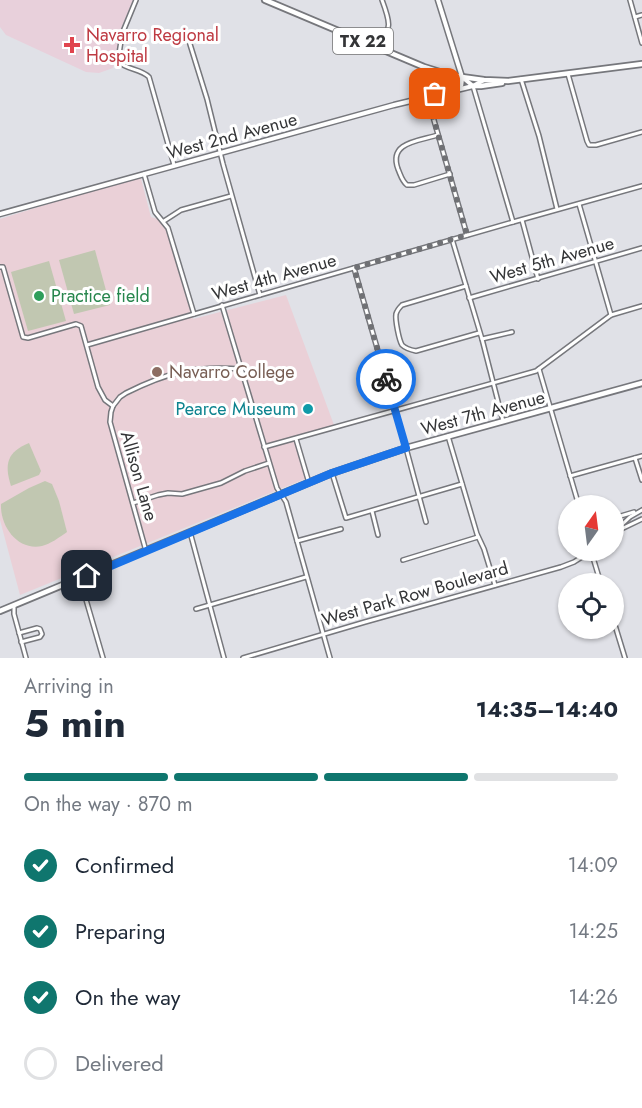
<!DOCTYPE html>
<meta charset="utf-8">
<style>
:root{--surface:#fff;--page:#f6f6f7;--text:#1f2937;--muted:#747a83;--line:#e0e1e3;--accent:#0f766e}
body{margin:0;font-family:Jost,sans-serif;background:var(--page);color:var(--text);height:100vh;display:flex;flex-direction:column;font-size:22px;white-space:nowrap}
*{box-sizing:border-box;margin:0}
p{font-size:20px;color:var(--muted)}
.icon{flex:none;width:33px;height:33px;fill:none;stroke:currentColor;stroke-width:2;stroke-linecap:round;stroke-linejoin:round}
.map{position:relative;height:658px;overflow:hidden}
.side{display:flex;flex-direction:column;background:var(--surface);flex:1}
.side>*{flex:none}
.needle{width:39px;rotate:14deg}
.fabs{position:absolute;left:558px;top:495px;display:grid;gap:12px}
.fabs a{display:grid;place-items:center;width:66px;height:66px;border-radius:50%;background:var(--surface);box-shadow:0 2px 4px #0004;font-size:30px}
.pin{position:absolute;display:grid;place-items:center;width:51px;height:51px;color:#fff;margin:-26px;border-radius:12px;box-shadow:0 3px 9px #0006}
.courier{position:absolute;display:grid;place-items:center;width:60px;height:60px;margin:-30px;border:4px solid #1a73e8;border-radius:50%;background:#fff;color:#222;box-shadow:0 2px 8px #0007}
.head em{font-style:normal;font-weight:700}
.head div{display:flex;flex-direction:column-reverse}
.head{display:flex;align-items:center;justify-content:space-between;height:102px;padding:0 24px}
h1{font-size:39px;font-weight:700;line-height:45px}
.bar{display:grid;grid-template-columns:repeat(4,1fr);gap:9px 6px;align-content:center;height:72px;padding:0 24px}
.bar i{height:8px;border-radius:4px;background:var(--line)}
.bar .on{background:var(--accent)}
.bar p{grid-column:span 4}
ol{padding:0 24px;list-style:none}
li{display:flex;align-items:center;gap:18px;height:66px}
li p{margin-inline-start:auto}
li .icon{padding:6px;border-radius:50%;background:var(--accent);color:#fff;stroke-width:4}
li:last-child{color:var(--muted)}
li i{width:33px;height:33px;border:3px solid var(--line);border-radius:50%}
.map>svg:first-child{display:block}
</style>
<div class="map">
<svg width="642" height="658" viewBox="0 0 642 658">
<rect width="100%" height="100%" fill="#e0e1e7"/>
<polygon fill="#ead0d7" points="140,175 151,217 164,221 193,319 286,295 334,425 295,436 307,478 20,595 0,520 0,219"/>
<polygon fill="#e8d0db" points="0,0 133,0 121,29 113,68 99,73 86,72 6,35 0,27"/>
<g fill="#c1c7b1">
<polygon points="95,250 110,305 74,314 59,260"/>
<polygon points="49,261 66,321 28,331 11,272"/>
<path d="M29,443L41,471L39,475L11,486C4,464 7,452 29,443Z"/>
<path d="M45,481L52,484L59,501L67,532C60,537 50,544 42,546C18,551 0,527 1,504L29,488Z"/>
</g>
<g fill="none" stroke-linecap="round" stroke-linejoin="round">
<defs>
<g id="street">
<path d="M136,0L122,34L118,61C126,70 140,68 149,77L174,165"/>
<polyline points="630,0 642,43"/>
<polyline points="635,17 642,15"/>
<polyline points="189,41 207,99 223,164 260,295"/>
<path d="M380,49C391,26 391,24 382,0"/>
<polyline points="568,74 587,141 589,145 596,145 642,132"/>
<polyline points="521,79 539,136 557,209"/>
<polyline points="473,86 513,222"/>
<polyline points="427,96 467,235"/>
<path d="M438,135C419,141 388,142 398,169C401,176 402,181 407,185H414L450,174"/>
<polyline points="144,174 155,212 168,228 194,314"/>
<polyline points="579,204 611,315"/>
<polyline points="522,220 538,279"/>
<polyline points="164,221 181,210 231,196"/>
<polyline points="452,239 482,339 503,421"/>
<polyline points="0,267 3,267 23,337 28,338 76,324 81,326 98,387 105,400 113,406 111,412 110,422 146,551"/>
<polyline points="354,268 406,448 426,522"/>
<path d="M466,286L402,305C399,308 397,310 396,314C395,320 399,340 402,345C406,349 411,350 416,351L479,333"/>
<polyline points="469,298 642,248"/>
<polyline points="222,305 277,488 286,502 330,658"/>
<polyline points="482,339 512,332"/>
<polyline points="87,345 513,222 642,186"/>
<polyline points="539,369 579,506"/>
<path d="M113,406L120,397L126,393C168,372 193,366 241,369"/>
<polyline points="448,436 477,534 484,549 495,585"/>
<polyline points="296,439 309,483"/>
<polyline points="264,447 536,371 611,315 642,306"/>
<polyline points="635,458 642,480"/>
<polyline points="332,473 346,518 462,484"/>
<polyline points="570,476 642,456"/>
<polyline points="133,503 158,495 168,493 182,494 221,483 245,471 269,463"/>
<polyline points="372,511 378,535"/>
<polyline points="614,518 634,512"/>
<polyline points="190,532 224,658"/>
<polyline points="614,532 630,517 642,510"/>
<polyline points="615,532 642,519"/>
<polyline points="297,541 341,529"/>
<polyline points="591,551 601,584"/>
<polyline points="403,560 478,537"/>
<polyline points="80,579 103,658"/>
<polyline points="14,606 14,614 26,658"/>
<polyline points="196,609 306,577"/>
<polyline points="614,622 625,658"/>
<polyline points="19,633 37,628 40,629 42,634 40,637 21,642"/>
<polyline points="243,658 365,622 561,567 574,562 593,550"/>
</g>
<g id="secondary">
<polyline points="438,0 462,77 473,86"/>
<polyline points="0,214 394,105 473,86 484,80"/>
</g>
<g id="primary">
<polyline points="265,0 424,67 443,73 462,77 484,80 508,81 642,64"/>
<polyline points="473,86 481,86 502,83"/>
<polyline points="459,88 461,85 462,77"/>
<polyline points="0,611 332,473 406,448 642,383"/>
</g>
</defs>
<use href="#street" stroke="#76777c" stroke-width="6"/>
<use href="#secondary" stroke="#76777c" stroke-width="7"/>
<use href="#primary" stroke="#76777c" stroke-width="8"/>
<use href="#street" stroke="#fff" stroke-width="3"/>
<use href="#secondary" stroke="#fff" stroke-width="4"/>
<use href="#primary" stroke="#fff" stroke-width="4.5"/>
</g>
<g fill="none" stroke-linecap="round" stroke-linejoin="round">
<polyline stroke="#707175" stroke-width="6" stroke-dasharray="0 10.8" points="386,379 354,268 467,235 427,96 435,94"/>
<polyline stroke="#1a73e8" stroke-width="8" points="87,576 332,473 406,448 386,379"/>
</g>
<path fill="#e0444e" stroke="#fff" stroke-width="2" d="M69 36h6v6h6v6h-6v6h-6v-6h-6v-6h6z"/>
<circle fill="#2e9e5b" stroke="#fff" stroke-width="2" cx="39" cy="296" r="6"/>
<circle fill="#8d6e63" stroke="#fff" stroke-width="2" cx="157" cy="372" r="6"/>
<circle fill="#0f9aa8" stroke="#fff" stroke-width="2" cx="308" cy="409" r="6"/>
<g text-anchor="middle" stroke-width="6" stroke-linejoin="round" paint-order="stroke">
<rect fill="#fff" stroke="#717273" stroke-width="1.5" x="333" y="28" width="60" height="26" rx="4.5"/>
<g font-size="16" font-weight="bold" fill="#343537">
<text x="363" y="47">TX 22</text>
</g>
<g font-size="18" fill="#be3a42" stroke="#fff" text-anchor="start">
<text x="86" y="41">Navarro Regional<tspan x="86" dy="21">Hospital</tspan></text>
</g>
<g font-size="18" fill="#343537" stroke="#fff">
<text transform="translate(232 136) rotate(-15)" y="6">West 2nd Avenue</text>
<text transform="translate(552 260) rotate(-16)" y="6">West 5th Avenue</text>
<text transform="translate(274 277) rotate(-16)" y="6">West 4th Avenue</text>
<text transform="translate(483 413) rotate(-15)" y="6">West 7th Avenue</text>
<text transform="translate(139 476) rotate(74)" y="6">Allison Lane</text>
<text transform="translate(415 594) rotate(-16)" y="6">West Park Row Boulevard</text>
</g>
<g font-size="18" fill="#27864d" stroke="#fff" text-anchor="start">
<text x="51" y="302">Practice field</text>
</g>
<g font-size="18" fill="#785e54" stroke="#fff" text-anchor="start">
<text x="169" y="378">Navarro College</text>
</g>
<g font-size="18" fill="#0d838f" stroke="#fff" text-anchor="end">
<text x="296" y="415">Pearce Museum</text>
</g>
</g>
</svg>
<div class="fabs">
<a><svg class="needle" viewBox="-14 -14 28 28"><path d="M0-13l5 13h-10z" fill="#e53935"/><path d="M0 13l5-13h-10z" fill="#747a83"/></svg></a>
<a><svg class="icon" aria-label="locate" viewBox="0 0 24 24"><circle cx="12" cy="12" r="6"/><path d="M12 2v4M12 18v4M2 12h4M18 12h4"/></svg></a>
</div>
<div class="pin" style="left:435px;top:94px;background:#ea580c"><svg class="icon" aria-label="bag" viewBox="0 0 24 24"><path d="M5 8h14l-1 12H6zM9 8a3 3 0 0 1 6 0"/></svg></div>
<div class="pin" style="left:87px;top:576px;background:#1f2937"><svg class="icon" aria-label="home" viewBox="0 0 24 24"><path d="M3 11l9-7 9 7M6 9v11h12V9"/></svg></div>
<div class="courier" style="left:386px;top:379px"><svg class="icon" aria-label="bike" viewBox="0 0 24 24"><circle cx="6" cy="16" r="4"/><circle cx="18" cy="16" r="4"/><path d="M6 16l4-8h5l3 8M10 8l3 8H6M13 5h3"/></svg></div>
</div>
<section class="side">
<div class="head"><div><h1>5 min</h1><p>Arriving in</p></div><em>14:35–14:40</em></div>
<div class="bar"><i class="on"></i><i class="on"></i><i class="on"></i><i></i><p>On the way · 870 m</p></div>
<ol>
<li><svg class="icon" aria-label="check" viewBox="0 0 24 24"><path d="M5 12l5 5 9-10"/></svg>Confirmed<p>14:09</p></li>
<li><svg class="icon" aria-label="check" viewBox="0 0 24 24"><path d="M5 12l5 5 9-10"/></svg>Preparing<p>14:25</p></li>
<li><svg class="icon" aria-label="check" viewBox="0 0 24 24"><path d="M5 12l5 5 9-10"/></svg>On the way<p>14:26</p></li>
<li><i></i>Delivered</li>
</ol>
</section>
